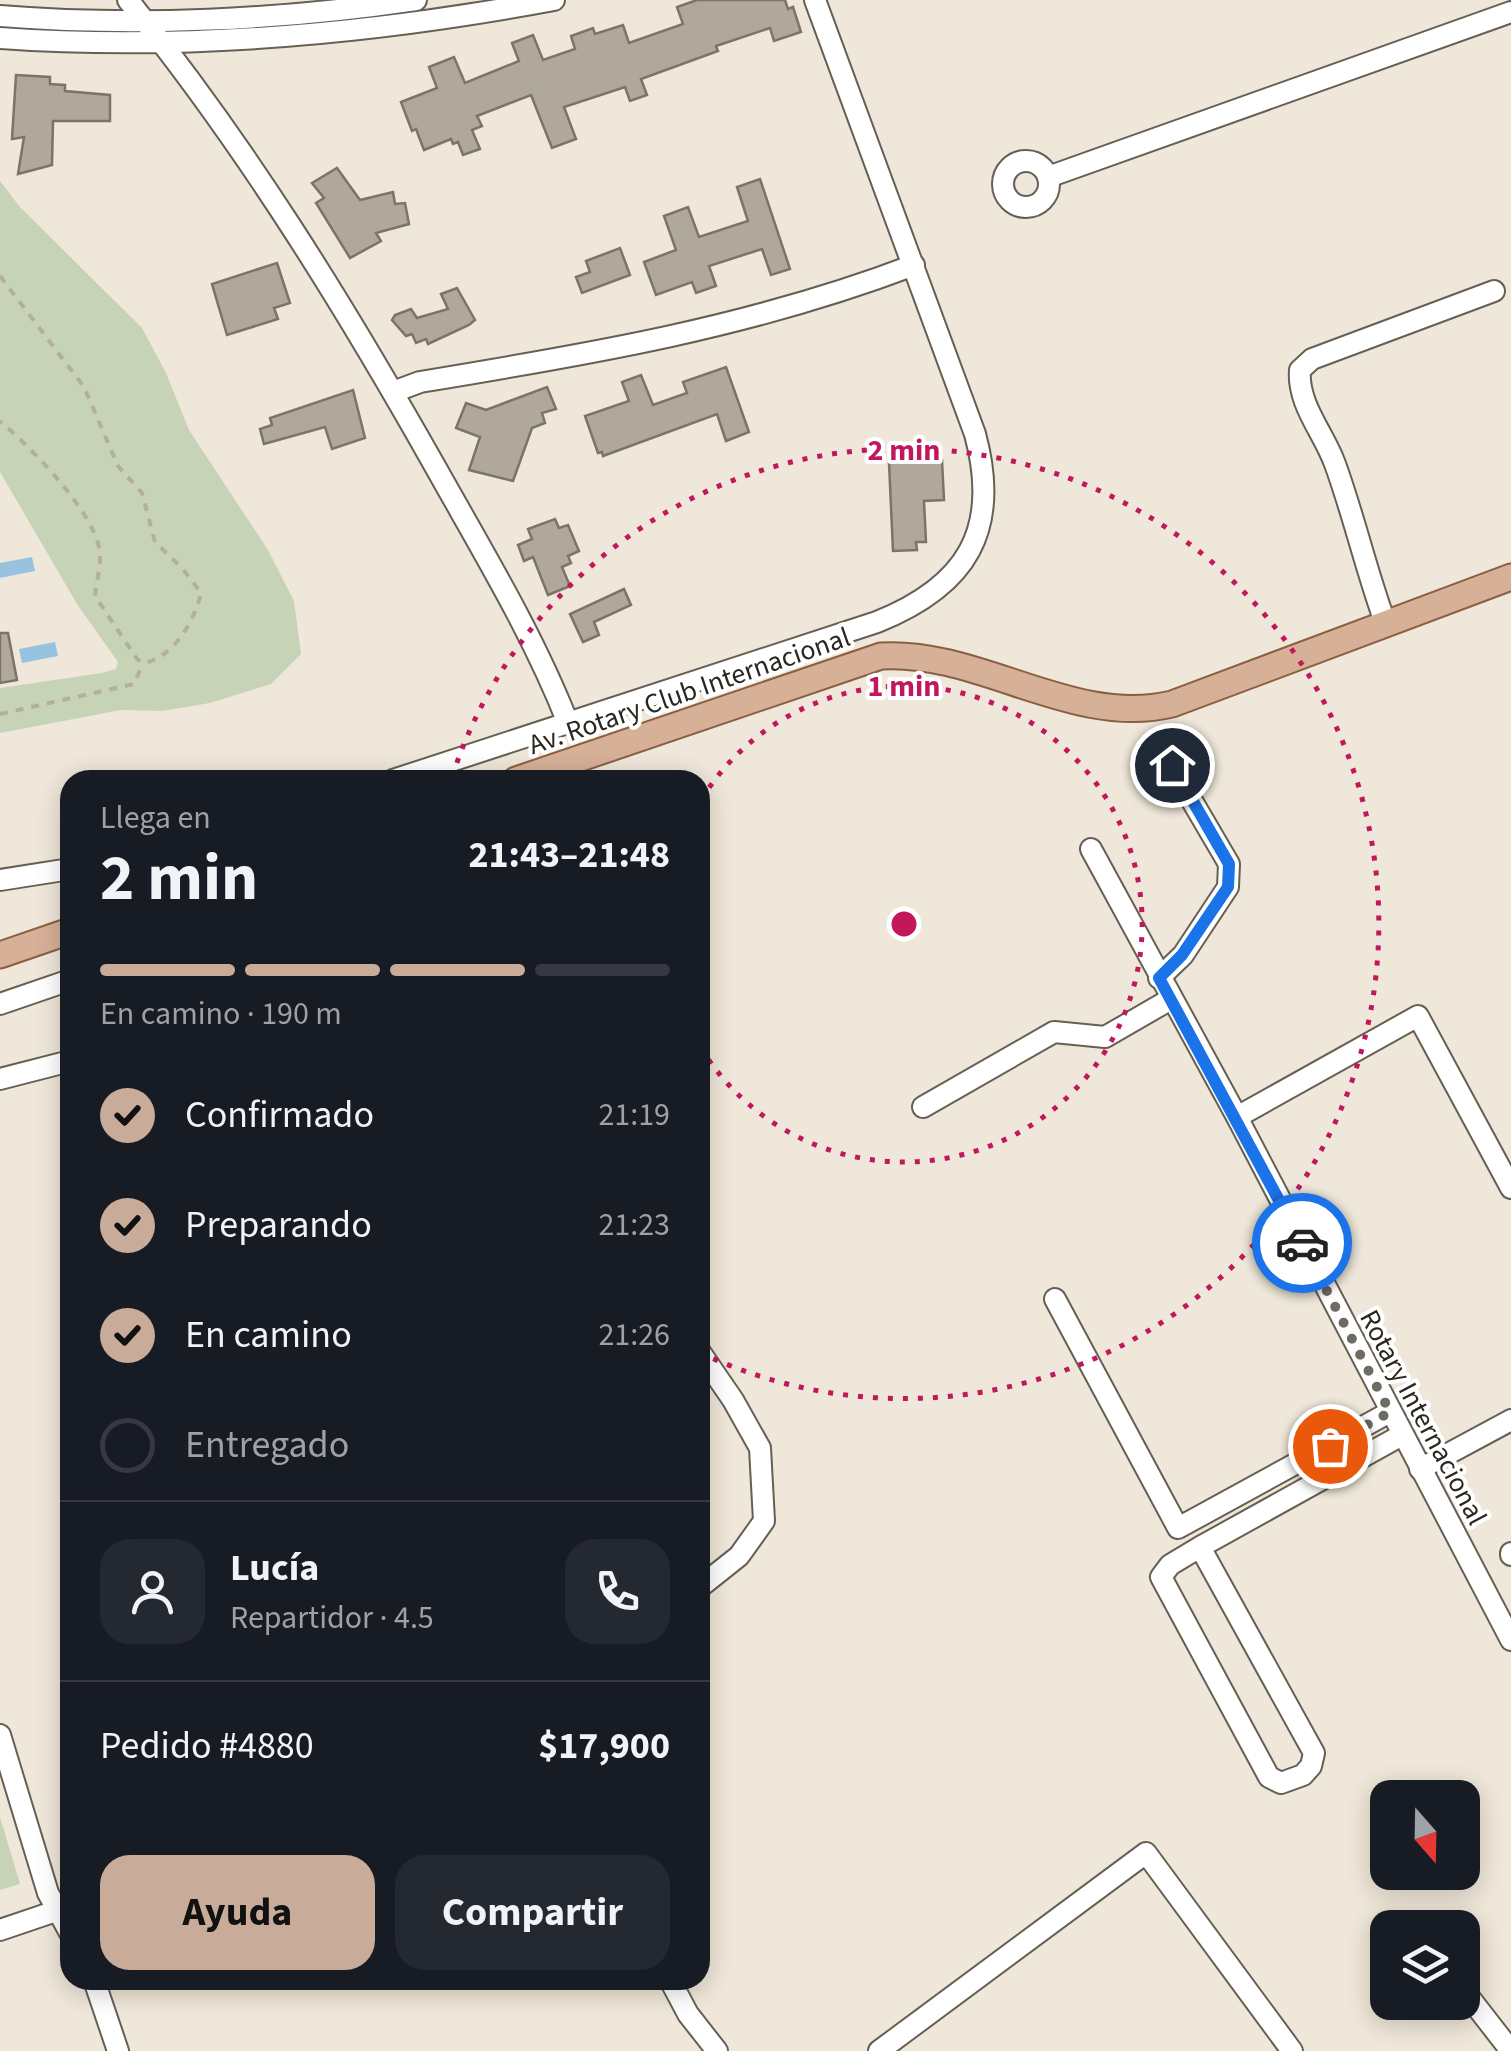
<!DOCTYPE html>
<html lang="es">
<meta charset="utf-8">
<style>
:root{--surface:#171b24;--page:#242831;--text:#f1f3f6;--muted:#9ea1a6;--line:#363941;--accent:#c8ab98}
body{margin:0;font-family:"Source Sans 3",sans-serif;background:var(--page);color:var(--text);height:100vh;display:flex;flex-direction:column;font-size:38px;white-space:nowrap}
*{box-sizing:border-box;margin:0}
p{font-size:32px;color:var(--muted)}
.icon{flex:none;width:55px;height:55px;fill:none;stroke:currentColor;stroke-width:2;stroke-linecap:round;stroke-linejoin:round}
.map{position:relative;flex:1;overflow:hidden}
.sheet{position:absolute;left:60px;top:770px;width:650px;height:1220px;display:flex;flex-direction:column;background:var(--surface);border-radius:30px;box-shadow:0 5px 25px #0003}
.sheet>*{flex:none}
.needle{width:65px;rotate:160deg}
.fabs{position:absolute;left:1370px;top:1780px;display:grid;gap:20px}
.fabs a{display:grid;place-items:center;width:110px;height:110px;border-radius:20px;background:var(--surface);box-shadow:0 5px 25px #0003;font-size:50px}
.pin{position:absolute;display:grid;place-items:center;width:85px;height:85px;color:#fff;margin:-42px;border:5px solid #fff;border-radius:50%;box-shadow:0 2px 10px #0007}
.courier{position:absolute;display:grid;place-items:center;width:100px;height:100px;margin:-50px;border:8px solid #1a73e8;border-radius:50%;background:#fff;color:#222;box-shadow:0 2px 12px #0007}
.overview em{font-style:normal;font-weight:700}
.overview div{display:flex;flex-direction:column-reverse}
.overview{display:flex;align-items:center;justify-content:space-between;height:170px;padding:0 40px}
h1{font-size:65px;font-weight:700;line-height:75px}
.bar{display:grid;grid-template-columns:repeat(4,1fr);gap:15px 10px;align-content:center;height:120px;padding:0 40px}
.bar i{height:12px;border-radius:8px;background:var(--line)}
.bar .selected{background:var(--accent)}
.bar p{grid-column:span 4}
.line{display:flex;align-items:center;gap:25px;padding:0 40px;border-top:2px solid var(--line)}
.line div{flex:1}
.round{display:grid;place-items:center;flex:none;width:105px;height:105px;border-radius:30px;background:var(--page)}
ol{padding:0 40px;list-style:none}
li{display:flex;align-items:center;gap:30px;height:110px}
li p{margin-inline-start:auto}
li .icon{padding:10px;border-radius:50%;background:var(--accent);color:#111;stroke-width:4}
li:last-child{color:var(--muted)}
li i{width:55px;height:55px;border:5px solid var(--line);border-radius:50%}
.button{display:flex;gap:20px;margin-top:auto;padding:20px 40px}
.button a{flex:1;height:115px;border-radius:30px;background:var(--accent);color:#111;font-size:40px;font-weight:700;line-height:115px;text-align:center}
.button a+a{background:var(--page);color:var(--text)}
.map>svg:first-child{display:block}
</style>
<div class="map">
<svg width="1511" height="2051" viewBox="0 0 1511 2051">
<rect width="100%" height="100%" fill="#efe7d9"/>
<g fill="#c7d3b7">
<polygon points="0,181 20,207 142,328 166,373 189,430 268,550 294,601 301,654 271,684 210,703 162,711 121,710 0,733 0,688 102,673 116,669 118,662 77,604 0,472"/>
<polygon points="0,1817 20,1884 0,1890"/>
</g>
<g fill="#97c3e1">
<polygon points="32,557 35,571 0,578 0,563"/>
<polygon points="55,642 58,656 22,663 19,649"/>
</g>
<g fill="#b0a89c" stroke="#7c7468" stroke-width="2.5">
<polygon points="697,0 785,0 788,9 793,7 801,32 774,41 770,28 716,46 718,51 641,79 647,95 630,101 625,87 564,107 576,139 552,148 531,95 477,116 482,126 472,130 480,149 463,155 458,142 453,144 451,139 424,150 416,129 412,131 401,102 437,88 429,67 454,57 465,83 519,61 512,43 533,35 543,60 575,49 571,36 593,28 595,34 623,25 629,43 683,24 677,7"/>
<polygon points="16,75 50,77 50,84 65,85 65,91 110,95 110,121 53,121 52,165 18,174 24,137 12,139"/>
<polygon points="337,168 360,200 393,192 395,204 405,203 409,224 376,233 381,241 350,258 316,203 324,198 312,183"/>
<polygon points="760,179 790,269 771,275 762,249 709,266 716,286 696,293 692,282 656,295 644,262 676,250 664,216 688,207 699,237 748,221 737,187"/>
<polygon points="620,248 630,275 582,293 576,277 590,272 586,261"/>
<polygon points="277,263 290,303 274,308 278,319 227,335 212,284"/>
<polygon points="457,288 475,320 469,325 428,344 426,339 416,343 412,334 406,336 392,320 395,315 411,309 417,318 448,309 441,294"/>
<polygon points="726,367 749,432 726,441 717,414 603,456 602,452 598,453 585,416 629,401 622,382 641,375 653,405 687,393 683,382"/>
<polygon points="547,387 556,409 542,413 545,423 532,428 513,481 469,470 480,437 456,428 466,403 486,410"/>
<polygon points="353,390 365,438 332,449 325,427 264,444 260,429 272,425 270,418"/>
<polygon points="942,460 944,500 924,501 926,542 916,542 917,550 893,551 889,463"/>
<polygon points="555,519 559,528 568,525 579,551 568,556 571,563 562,567 570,586 548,595 533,557 524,561 518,545 532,539 528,529"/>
<polygon points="624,589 631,605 594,622 599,635 583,642 570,614"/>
<polygon points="0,633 8,633 17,680 0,683"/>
</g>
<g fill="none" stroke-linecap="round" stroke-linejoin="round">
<defs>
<g id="minor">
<path d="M128,0C246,146 344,305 436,468C483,552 533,634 568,723"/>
<path d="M0,16C136,27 282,20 416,0"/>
<path d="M0,38C185,51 372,34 554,0"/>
<circle cx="1026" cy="184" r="23"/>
<polyline points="1048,177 1511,12"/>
<path d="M393,392L420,382C591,354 751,327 914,265"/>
<path d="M1385,622C1366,570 1354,516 1335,464C1324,433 1297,404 1300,370L1312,359L1494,291"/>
<path d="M393,780L877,622C967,586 1001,530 975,434L815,0"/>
<polyline points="1091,849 1237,1117 1511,1640"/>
<polyline points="0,880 70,869"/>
<polyline points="1159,978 1183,955 1228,887 1229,864 1171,765"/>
<polyline points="0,1004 70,980"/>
<polyline points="0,1079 70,1061"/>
<polyline points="923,1107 1054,1032 1105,1037 1171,999"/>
<polyline points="1237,1117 1418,1016 1511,1188"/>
<polyline points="1055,1299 1178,1528 1390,1412"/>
<polyline points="700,1352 733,1400 760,1448 764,1521 739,1556 700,1587"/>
<polyline points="1420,1469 1511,1420"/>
<polyline points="1200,1547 1314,1753 1311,1766 1303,1775 1281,1783 1269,1777 1161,1577 1170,1565 1200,1547 1402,1435"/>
<polyline points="1511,1553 1511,1555"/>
<polyline points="0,1735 48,1893 70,1933"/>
<polyline points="0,1930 56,1911"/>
<polyline points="94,1980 118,2051"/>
<polyline points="670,1980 688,2014 717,2051"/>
<polyline points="1462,1988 1511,2051"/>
<polyline points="879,2051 1146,1853 1292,2051"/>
</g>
<g id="major">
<path d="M516,780L881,656C980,650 1073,728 1172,704L1511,577"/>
<polyline points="0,955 70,931"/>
</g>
</defs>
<use href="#minor" stroke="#665f53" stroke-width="24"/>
<use href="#major" stroke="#8a5e42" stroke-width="29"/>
<g stroke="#b4ada2" stroke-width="4" stroke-dasharray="8 8" stroke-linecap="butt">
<path d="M0,276L84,387L118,466L142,493L155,542L182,568L201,593C195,620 173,659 143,663L137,659L95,596C96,584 100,570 100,558C102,518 29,446 0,421"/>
<polyline points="0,714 134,684 143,663"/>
</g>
<use href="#minor" stroke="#fff" stroke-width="20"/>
<use href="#major" stroke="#d7b098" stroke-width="25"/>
</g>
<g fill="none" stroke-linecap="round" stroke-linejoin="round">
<polyline stroke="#6f6a62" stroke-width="10" stroke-dasharray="0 18" points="1302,1243 1390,1412 1330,1446"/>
<polyline stroke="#1a73e8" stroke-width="12" points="1172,765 1229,864 1228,887 1182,955 1159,978 1302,1243"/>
</g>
<g fill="none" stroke="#c2185b" stroke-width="5" stroke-dasharray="5 10">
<path d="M701 800A238 238 0 1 1 701 1048"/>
<path d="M452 777A475 475 0 1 1 703 1354"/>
</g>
<g text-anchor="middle" stroke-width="8" stroke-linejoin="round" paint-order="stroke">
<g font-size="28" fill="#2a2722" stroke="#fff">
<text transform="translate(689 690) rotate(-19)" y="10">Av. Rotary Club Internacional</text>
<text transform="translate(1424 1417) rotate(62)" y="10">Rotary Internacional</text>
</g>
</g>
<circle cx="904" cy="924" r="15" fill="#c2185b" stroke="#fff" stroke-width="5"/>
<g font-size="30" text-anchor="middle" font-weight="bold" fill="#c2185b" stroke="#fff" stroke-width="8" stroke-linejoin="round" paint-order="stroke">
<text x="904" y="460">2 min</text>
<text x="904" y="696">1 min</text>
</g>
</svg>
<div class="fabs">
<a><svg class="needle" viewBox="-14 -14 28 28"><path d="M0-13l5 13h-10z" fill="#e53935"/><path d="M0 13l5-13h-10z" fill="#9ea1a6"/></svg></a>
<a><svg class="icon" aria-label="layers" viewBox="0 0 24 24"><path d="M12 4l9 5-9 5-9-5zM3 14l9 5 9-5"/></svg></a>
</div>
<div class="pin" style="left:1330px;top:1446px;background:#ea580c"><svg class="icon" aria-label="bag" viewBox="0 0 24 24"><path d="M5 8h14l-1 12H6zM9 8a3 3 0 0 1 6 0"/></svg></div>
<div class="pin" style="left:1172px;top:765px;background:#1f2937"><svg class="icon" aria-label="home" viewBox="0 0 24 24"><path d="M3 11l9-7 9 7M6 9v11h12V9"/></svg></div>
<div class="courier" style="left:1302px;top:1243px"><svg class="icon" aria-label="car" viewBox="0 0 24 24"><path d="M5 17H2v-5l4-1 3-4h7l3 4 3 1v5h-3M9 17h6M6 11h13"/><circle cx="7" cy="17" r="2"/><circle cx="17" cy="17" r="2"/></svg></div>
<section class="sheet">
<div class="overview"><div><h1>2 min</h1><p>Llega en</p></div><em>21:43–21:48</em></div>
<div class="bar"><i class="selected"></i><i class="selected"></i><i class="selected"></i><i></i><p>En camino · 190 m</p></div>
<ol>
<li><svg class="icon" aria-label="check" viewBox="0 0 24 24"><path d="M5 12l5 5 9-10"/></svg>Confirmado<p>21:19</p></li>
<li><svg class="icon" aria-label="check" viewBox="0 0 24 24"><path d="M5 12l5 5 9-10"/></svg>Preparando<p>21:23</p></li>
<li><svg class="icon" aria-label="check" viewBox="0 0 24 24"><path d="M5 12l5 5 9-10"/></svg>En camino<p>21:26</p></li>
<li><i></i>Entregado</li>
</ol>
<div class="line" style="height:180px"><a class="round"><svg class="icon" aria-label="person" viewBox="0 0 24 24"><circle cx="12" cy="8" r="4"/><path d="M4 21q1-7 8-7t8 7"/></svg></a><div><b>Lucía</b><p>Repartidor · 4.5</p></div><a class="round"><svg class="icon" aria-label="phone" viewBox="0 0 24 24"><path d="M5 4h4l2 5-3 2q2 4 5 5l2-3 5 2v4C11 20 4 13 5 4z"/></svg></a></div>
<div class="line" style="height:130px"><div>Pedido #4880</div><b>$17,900</b></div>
<div class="button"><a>Ayuda</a><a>Compartir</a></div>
</section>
</div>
